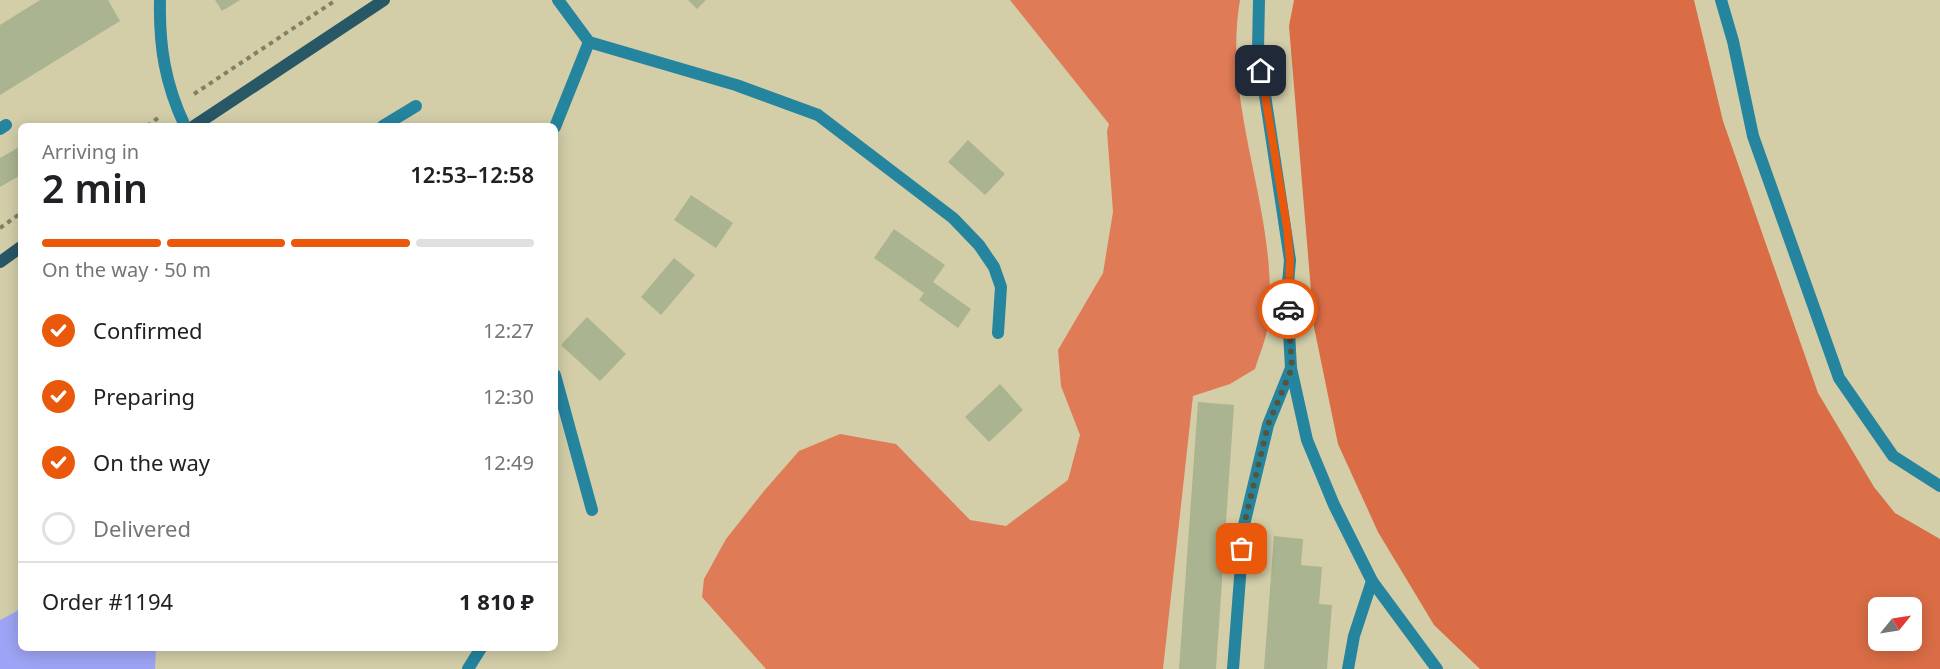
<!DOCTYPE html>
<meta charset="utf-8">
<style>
:root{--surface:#fff;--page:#f2f2f2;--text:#202124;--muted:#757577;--line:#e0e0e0;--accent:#ea580c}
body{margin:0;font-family:"Noto Sans",sans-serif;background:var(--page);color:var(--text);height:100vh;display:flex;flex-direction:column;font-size:22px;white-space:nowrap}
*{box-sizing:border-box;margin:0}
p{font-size:20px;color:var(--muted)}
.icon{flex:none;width:33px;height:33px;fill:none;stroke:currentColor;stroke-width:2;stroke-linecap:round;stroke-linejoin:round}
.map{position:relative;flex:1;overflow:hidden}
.sheet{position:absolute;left:18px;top:123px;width:540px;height:528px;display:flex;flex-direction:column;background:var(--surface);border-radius:9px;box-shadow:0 3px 15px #0003}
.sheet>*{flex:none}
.needle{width:39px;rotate:60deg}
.buttons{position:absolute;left:1868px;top:597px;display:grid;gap:12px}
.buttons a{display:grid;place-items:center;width:54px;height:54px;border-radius:9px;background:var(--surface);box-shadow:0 3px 15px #0003;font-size:30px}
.pin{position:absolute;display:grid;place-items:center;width:51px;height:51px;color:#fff;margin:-26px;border-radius:12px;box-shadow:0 3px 9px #0006}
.courier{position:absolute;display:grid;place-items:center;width:60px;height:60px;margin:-30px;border:4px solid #ea580c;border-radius:50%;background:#fff;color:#222;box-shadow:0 2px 8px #0007}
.overview em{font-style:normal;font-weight:600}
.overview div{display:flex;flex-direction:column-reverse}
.overview{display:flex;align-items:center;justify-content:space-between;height:102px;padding:0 24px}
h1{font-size:39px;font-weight:600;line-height:45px}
.bar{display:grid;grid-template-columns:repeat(4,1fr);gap:9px 6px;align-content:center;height:72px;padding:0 24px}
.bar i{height:8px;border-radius:4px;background:var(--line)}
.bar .selected{background:var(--accent)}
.bar p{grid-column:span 4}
.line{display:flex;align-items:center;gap:15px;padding:0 24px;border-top:2px solid var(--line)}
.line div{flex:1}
ol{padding:0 24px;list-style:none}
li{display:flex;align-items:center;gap:18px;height:66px}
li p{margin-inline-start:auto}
li .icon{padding:6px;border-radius:50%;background:var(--accent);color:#fff;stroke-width:4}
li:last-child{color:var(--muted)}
li i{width:33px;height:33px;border:3px solid var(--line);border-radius:50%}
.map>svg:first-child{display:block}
</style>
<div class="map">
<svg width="1940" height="669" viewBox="0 0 1940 669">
<rect width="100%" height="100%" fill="#d3cea8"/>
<path fill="#e07b57" d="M1010,0H1240C1221,109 1281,216 1268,325C1266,340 1259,355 1255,369L1230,384L1193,396L1163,669H766L702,597L704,579L726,539L764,491L799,451L840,434L896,444L970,520L1006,526L1068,480L1080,435L1061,386L1058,350L1103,273L1113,212L1107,131L1109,124Z"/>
<path fill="#da6d46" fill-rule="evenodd" d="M1294,0H1694L1723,121L1818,393L1874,487L1895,513L1940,539V669H1480L1434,625L1378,532L1338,444L1314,327L1289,26ZM1878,608H1911V640H1878Z"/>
<polygon fill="#9ea4f5" points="21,602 21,648 156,648 155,669 0,669 0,620 17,611"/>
<g fill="#aab490">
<polygon points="40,0 108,0 120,21 0,95 0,25"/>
<polygon points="215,0 240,0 222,11"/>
<polygon points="688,0 706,0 697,9"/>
<polygon points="968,140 1005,174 985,195 948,162"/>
<polygon points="21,146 21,175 0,187 0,158"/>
<polygon points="691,195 733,223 716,248 674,220"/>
<polygon points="894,229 945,265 933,282 971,309 958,328 919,300 924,293 874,258"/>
<polygon points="674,258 695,275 661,315 641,297"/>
<polygon points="587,317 626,354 600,381 561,345"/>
<polygon points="1000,384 1023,410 989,442 965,417"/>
<polygon points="1198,402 1234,405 1216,669 1179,669"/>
<polygon points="1274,536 1303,539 1301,565 1322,567 1319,604 1332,605 1327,669 1264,669"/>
</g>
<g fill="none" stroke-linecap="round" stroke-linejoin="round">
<g stroke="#838064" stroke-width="4" stroke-dasharray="4.5 4.5" stroke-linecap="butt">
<polyline points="194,94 336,0"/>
<polyline points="147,126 158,118"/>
<polyline points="0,228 21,213"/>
</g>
<g stroke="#25849e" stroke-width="12">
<path d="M160,0C159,46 165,84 185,126"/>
<polyline points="1259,0 1258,49 1290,260 1287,296 1291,368 1307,440 1334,505 1372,581 1437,669"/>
<polyline points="1721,0 1733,41 1753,136 1839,378 1893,456 1940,486"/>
<polyline points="589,42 736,85 818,115 953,218 979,245 994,267 1001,287 998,333"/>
<polyline points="383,126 416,106"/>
<polyline points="0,129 6,125"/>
<polyline points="555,375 592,510"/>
<polyline points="1233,669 1244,525 1268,425 1291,368"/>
<polyline points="1348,669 1354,636 1372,581"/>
</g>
<g stroke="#25849e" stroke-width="12">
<polyline points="555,127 589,42 558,0"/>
<polyline points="468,669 481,648"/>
</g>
<g stroke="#285766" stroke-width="12">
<polyline points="194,126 384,0"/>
<polyline points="0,262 21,247"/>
</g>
</g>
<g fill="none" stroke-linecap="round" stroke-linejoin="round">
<polyline stroke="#57543e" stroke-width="6" stroke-dasharray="0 10.8" points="1242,549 1244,525 1268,425 1292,368 1288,309"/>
<polyline stroke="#ea580c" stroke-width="8" points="1261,71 1287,228 1290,260 1288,309"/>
</g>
</svg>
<div class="buttons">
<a><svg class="needle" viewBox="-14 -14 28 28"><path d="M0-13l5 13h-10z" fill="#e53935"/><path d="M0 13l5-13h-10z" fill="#757577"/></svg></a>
</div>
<div class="pin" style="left:1242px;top:549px;background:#ea580c"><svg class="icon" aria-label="bag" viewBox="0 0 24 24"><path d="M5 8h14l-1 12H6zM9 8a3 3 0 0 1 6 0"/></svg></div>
<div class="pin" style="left:1261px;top:71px;background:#1f2937"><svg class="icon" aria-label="home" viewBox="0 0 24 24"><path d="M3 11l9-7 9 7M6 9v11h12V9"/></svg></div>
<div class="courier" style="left:1288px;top:309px"><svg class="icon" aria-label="car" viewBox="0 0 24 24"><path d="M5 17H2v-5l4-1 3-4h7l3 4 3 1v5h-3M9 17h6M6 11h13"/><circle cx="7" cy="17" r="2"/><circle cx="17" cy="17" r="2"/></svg></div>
<section class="sheet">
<div class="overview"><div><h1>2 min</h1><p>Arriving in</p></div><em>12:53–12:58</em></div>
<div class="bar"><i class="selected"></i><i class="selected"></i><i class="selected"></i><i></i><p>On the way · 50 m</p></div>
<ol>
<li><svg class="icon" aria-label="check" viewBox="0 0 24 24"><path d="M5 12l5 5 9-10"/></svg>Confirmed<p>12:27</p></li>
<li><svg class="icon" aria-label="check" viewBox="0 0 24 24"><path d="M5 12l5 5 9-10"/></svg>Preparing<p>12:30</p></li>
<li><svg class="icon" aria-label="check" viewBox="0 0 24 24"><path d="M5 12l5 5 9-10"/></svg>On the way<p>12:49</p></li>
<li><i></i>Delivered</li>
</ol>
<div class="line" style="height:78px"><div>Order #1194</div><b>1 810 ₽</b></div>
</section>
</div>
